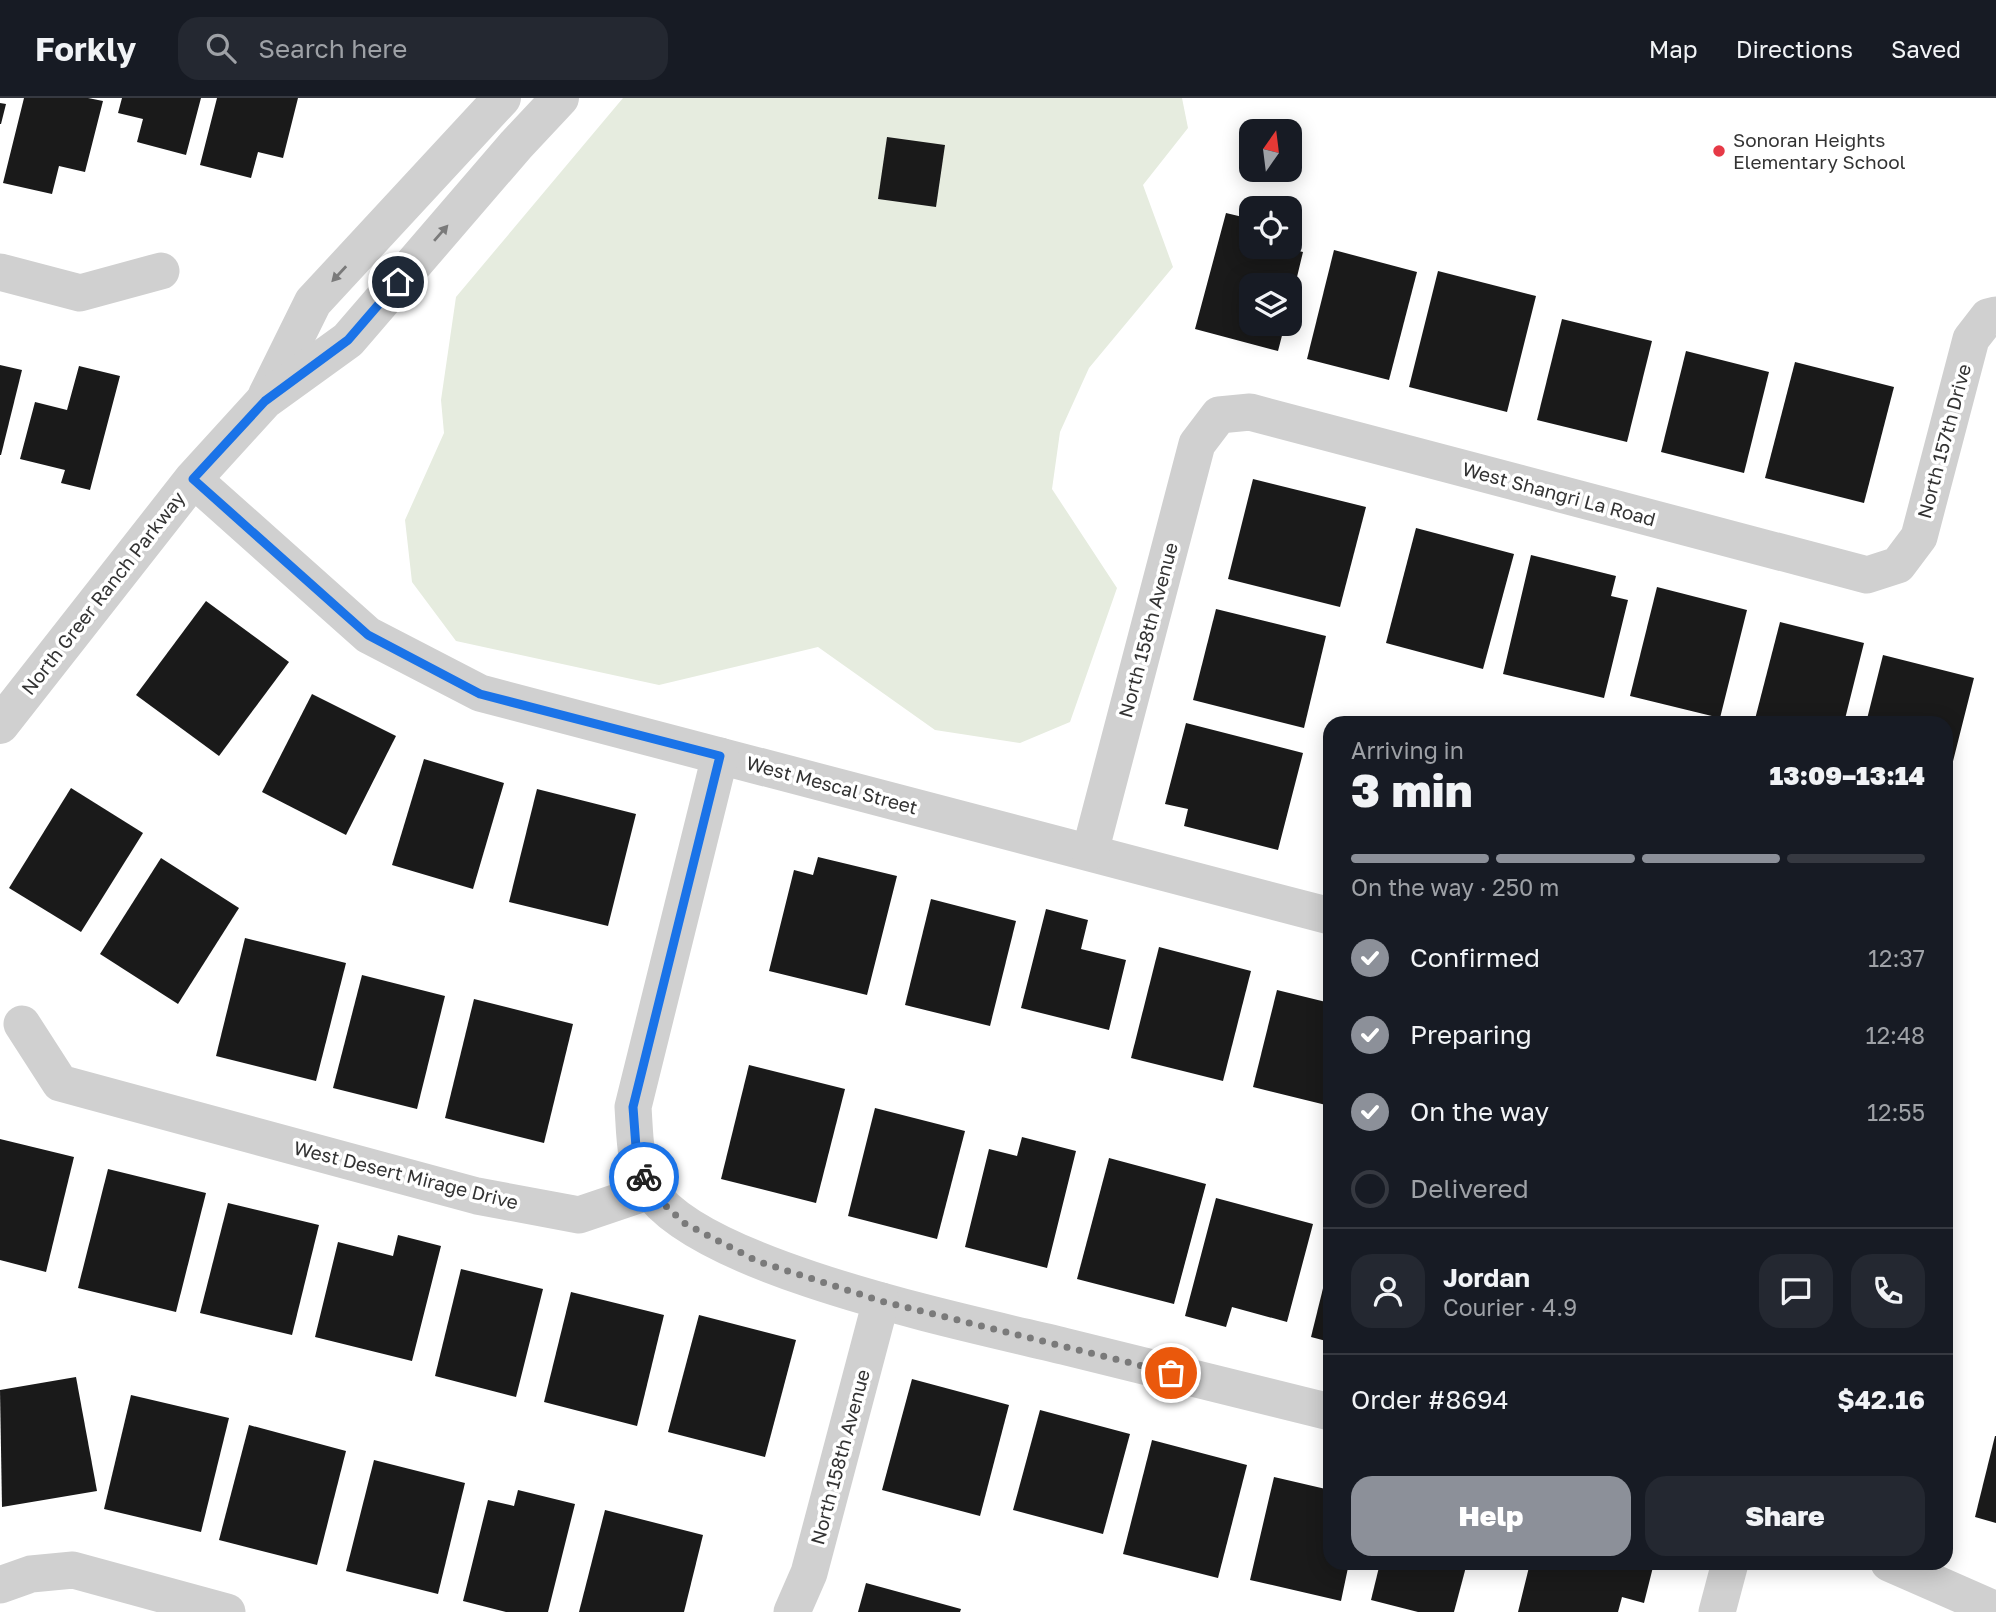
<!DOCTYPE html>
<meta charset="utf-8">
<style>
:root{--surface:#171b24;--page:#242831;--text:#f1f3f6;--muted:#9ea1a6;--line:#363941;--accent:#8c9099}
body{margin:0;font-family:"Golos Text",sans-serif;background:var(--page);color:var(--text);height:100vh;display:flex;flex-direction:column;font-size:26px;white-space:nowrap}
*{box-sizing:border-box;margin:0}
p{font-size:23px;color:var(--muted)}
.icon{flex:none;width:38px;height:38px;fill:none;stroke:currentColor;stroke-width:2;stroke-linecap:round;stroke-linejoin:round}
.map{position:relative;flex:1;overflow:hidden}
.panel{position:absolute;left:1323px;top:618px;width:630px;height:854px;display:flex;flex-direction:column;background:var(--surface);border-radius:21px;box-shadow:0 4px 18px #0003}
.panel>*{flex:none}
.needle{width:46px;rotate:14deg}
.tools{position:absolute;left:1239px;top:21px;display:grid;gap:14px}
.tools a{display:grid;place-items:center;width:63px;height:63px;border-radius:14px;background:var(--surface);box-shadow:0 4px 18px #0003;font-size:35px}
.pin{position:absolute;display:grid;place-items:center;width:60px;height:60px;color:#fff;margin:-30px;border:4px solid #fff;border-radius:50%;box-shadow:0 2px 7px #0007}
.courier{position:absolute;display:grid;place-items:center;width:70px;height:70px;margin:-35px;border:5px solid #1a73e8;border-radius:50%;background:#fff;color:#222;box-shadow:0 2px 9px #0007}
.headline em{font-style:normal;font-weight:800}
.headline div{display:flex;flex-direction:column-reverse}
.headline{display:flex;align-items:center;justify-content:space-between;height:119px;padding:0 28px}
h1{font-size:46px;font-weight:800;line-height:52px}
.bar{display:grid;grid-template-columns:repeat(4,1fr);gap:10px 7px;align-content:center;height:84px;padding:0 28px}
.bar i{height:9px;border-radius:5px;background:var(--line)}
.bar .selected{background:var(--accent)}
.bar p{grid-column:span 4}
.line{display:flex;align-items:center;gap:18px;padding:0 28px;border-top:2px solid var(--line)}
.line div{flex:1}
.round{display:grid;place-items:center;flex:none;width:74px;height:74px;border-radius:21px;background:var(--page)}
ol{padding:0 28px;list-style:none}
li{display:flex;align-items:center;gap:21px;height:77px}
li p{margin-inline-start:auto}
li .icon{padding:7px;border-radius:50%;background:var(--accent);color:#fff;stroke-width:4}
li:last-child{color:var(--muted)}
li i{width:38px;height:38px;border:4px solid var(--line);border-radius:50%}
.cta{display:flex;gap:14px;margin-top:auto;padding:14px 28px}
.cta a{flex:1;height:80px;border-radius:21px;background:var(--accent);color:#fff;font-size:28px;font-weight:800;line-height:80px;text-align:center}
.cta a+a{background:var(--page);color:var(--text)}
header{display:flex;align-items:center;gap:42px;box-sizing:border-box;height:98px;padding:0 35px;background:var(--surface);border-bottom:2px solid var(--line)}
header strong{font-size:33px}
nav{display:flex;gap:38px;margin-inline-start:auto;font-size:24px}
.search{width:490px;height:63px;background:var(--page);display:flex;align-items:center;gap:18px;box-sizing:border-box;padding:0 24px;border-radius:21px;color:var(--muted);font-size:26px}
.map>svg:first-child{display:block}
</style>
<header>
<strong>Forkly</strong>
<div class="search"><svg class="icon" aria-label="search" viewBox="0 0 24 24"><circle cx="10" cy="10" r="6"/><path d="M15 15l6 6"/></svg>Search here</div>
<nav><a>Map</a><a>Directions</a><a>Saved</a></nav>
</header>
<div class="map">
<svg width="1996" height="1514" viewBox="0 0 1996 1514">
<rect width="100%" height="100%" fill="#fff"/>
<polygon fill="#e6ecdf" points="623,0 1182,0 1188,30 1143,87 1173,169 1089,270 1060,334 1052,391 1117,490 1070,624 1020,645 935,632 818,549 659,587 456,543 412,484 405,422 444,335 441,302 456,199"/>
<g fill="#1a1a1a">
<polygon points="24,0 88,0 103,3 85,74 59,68 52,96 3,85"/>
<polygon points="122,0 201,0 186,57 137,44 143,21 118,15"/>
<polygon points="217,0 298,0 283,60 258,54 251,80 200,67"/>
<polygon points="0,5 6,6 1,26 0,26"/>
<polygon points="887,39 945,47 936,109 878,101"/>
<polygon points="1226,115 1251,121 1251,149 1283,149 1303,154 1291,204 1290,187 1251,187 1251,226 1285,226 1278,253 1195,231"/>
<polygon points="1334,152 1417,174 1389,282 1307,261"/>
<polygon points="1438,173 1536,198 1507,314 1409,289"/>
<polygon points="1562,221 1652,243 1627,344 1537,322"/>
<polygon points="1686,253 1769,274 1744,375 1661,354"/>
<polygon points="1795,264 1894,289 1864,405 1765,380"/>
<polygon points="0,267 22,272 1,357 0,357"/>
<polygon points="79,268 120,278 90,392 61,385 65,372 20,361 35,304 67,312"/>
<polygon points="1253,381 1366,409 1340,509 1228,481"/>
<polygon points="1416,430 1514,456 1483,571 1386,545"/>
<polygon points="1531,457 1616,478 1611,498 1628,502 1604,600 1503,576"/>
<polygon points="1657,489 1747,512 1720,620 1630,598"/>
<polygon points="206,503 289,564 219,658 136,597"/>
<polygon points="1216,511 1326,538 1304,630 1193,602"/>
<polygon points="1780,524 1864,545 1844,625 1754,625"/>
<polygon points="1883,557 1974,580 1947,687 1946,625 1866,625"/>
<polygon points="312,596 396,638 346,737 262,694"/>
<polygon points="1186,625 1303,655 1278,752 1184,728 1188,711 1165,706"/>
<polygon points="424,661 504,685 473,791 392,767"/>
<polygon points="71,690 143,735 81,834 9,790"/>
<polygon points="537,691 636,716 608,828 509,804"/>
<polygon points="818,759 897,778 867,897 769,873 794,772 813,777"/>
<polygon points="161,760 239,810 178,906 100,856"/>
<polygon points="931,801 1016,823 990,928 905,907"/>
<polygon points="1046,811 1088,822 1081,851 1126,862 1109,932 1021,910"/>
<polygon points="245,840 346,865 316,983 216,958"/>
<polygon points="1159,849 1251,873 1223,983 1131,960"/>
<polygon points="362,877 445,898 417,1011 333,990"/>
<polygon points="1277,892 1330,905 1330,1008 1253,989"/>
<polygon points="474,901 573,926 544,1045 445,1020"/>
<polygon points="749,967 845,991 816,1105 721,1081"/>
<polygon points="875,1010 965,1033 937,1141 848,1118"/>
<polygon points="1022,1039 1076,1053 1047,1170 965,1149 989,1051 1017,1058"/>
<polygon points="0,1041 74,1059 46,1174 0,1162"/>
<polygon points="1109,1060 1206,1086 1174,1206 1077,1181"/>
<polygon points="108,1071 206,1095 176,1214 78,1190"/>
<polygon points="1216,1100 1313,1126 1287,1224 1232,1209 1226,1229 1185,1218"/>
<polygon points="228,1105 319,1127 292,1237 200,1215"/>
<polygon points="398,1137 441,1148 412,1263 315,1239 338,1144 393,1158"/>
<polygon points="1329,1166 1330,1166 1330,1244 1311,1239"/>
<polygon points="461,1171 543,1191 516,1299 435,1278"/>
<polygon points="571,1194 664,1217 637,1328 544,1304"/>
<polygon points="699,1217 796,1242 765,1359 668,1334"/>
<polygon points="76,1279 97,1393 2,1409 0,1292"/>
<polygon points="912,1281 1009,1307 980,1418 882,1392"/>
<polygon points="131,1297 229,1320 201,1434 104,1411"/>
<polygon points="1040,1312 1130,1336 1103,1436 1013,1412"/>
<polygon points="249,1327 346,1353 317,1467 219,1442"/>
<polygon points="1995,1338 1996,1338 1996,1425 1975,1419"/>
<polygon points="1152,1342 1247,1367 1218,1480 1123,1456"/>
<polygon points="374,1362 465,1385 438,1496 346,1473"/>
<polygon points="1274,1379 1330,1392 1330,1465 1349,1465 1341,1503 1250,1482"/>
<polygon points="518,1392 575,1406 548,1514 506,1514 463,1503 488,1402 514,1408"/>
<polygon points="605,1412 703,1437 684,1514 579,1514"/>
<polygon points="1380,1465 1467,1465 1454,1514 1418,1514 1371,1502"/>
<polygon points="1530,1465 1654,1465 1644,1505 1622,1499 1618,1514 1518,1514"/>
<polygon points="866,1485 961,1511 960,1514 858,1514"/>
</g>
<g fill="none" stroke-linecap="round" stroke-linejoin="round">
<g stroke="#d0d0d0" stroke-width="37">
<polyline points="0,174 80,195 161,173"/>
<polyline points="193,381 368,537 480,595 1330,818"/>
<path d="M720,658L633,1009C635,1037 634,1066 649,1091C699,1171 974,1226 1067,1249C1154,1270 1242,1292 1330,1314"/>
<polyline points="1090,754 1197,346 1219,317 1250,314 1867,477 1898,467 1919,439 1971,241 1988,219 1996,217"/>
<polyline points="22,926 60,985 477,1098 579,1117 650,1093"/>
<polyline points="1889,1465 1996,1512"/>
<polyline points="0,1487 31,1476 73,1472 227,1514"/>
<polyline points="792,1514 809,1475 881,1203"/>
<polyline points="1717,1514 1730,1465"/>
</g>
<g stroke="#d0d0d0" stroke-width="38">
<polyline points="267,297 313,204 502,0"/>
<polyline points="0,627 193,381 265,302 348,242 516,47 560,0"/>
</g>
</g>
<defs><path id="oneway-solid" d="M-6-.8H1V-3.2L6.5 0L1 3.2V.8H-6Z" transform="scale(1.75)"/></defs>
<g fill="#7a7a7a">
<use href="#oneway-solid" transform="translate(441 135) rotate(-49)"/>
<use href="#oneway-solid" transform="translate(339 176) rotate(133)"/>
</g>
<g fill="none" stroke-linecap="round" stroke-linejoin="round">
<polyline stroke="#7a7a7a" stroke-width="7" stroke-dasharray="0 12.6" points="644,1079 650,1093 684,1125 757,1163 881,1203 1171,1275"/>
<polyline stroke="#1a73e8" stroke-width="9" points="398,184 348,242 265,303 193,381 368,537 480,596 720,658 633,1009 637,1063 644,1079"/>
</g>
<circle fill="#e63946" stroke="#fff" stroke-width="2.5" cx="1719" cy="53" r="7"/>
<g text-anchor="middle" stroke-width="7" stroke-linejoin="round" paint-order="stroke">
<g font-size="19" fill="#333" stroke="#fff" text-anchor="start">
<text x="1733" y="49">Sonoran Heights<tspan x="1733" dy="22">Elementary School</tspan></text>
</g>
<g font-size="19" fill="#333" stroke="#fff">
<text transform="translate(1944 343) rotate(-75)" y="7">North 157th Drive</text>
<text transform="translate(1559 396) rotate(15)" y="7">West Shangri La Road</text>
<text transform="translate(103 495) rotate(-52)" y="7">North Greer Ranch Parkway</text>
<text transform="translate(1148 532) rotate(-75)" y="7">North 158th Avenue</text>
<text transform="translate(832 687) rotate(15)" y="7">West Mescal Street</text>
<text transform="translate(406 1077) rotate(14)" y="7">West Desert Mirage Drive</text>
<text transform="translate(840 1359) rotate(-75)" y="7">North 158th Avenue</text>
</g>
</g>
</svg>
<div class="tools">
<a><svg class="needle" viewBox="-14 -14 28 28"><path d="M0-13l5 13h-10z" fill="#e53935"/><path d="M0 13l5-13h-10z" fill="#9ea1a6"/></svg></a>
<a><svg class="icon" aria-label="locate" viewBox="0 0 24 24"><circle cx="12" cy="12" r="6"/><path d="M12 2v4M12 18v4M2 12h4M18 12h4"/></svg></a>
<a><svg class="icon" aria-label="layers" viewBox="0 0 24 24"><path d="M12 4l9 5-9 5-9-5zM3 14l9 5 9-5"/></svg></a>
</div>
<div class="pin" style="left:1171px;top:1275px;background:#ea580c"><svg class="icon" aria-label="bag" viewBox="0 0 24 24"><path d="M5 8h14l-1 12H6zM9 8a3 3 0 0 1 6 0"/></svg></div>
<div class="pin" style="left:398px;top:184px;background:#1f2937"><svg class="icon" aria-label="home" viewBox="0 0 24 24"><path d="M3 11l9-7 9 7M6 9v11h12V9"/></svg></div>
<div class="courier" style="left:644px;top:1079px"><svg class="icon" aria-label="bike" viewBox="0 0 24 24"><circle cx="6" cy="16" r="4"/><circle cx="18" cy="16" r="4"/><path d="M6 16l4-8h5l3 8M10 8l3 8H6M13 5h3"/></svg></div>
<section class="panel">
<div class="headline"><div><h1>3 min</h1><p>Arriving in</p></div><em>13:09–13:14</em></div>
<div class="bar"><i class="selected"></i><i class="selected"></i><i class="selected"></i><i></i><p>On the way · 250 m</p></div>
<ol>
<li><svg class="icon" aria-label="check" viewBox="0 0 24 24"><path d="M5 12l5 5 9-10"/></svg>Confirmed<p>12:37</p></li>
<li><svg class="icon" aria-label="check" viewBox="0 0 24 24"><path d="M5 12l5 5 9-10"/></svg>Preparing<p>12:48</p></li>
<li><svg class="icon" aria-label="check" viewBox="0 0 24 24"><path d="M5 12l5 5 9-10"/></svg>On the way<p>12:55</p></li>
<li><i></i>Delivered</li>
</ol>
<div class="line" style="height:126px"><a class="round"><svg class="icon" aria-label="person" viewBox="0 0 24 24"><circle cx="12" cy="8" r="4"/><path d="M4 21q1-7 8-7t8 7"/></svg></a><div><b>Jordan</b><p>Courier · 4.9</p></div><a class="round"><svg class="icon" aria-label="chat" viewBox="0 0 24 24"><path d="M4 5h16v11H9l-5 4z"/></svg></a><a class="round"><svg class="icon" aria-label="phone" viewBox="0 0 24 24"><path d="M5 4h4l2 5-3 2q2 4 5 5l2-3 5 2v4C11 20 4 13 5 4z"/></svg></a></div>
<div class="line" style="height:91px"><div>Order #8694</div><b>$42.16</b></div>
<div class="cta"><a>Help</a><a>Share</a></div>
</section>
</div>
